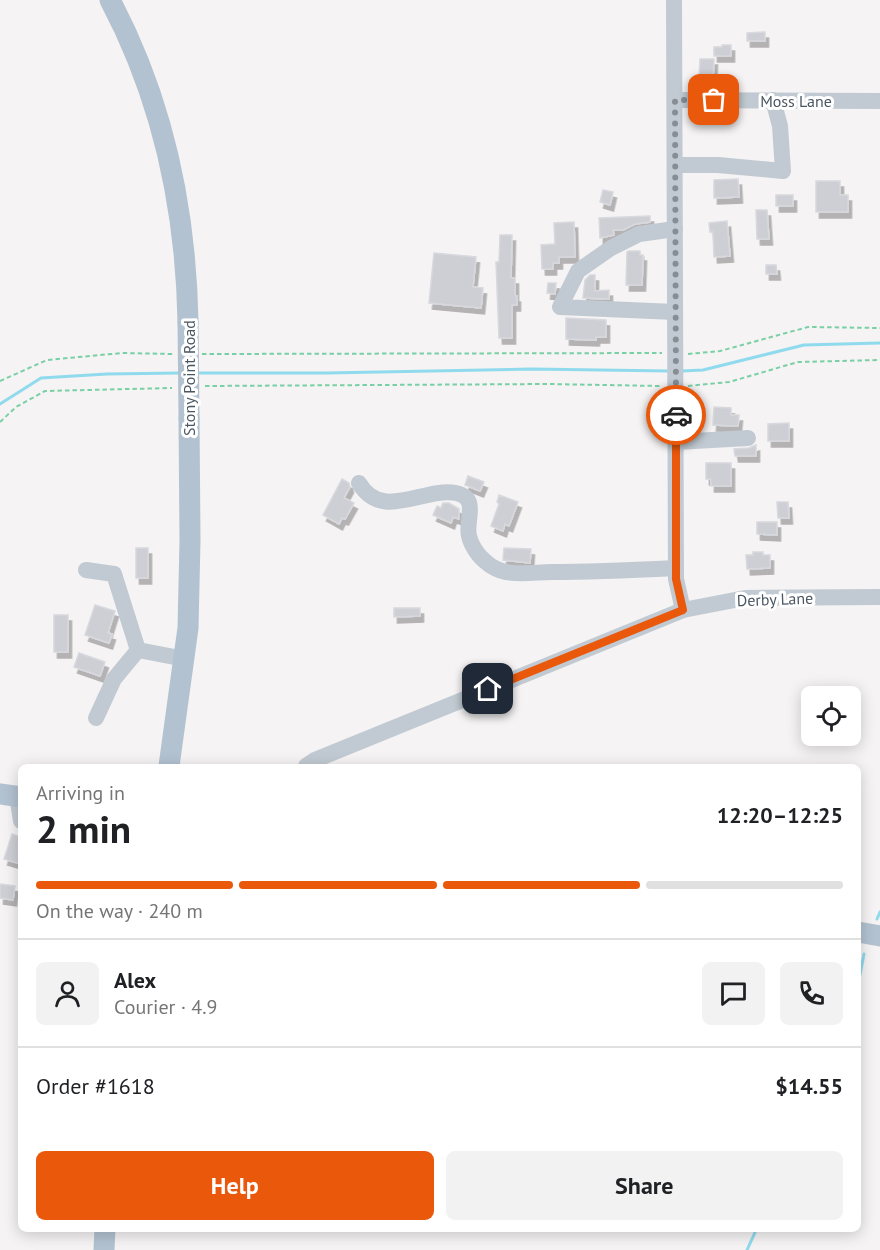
<!DOCTYPE html>
<meta charset="utf-8">
<style>
:root{--surface:#fff;--page:#f2f2f2;--text:#202124;--muted:#757577;--line:#e0e0e0;--accent:#ea580c}
body{margin:0;font-family:"PT Sans",sans-serif;background:var(--page);color:var(--text);height:100vh;display:flex;flex-direction:column;font-size:22px;white-space:nowrap}
*{box-sizing:border-box;margin:0}
p{font-size:20px;color:var(--muted)}
.icon{flex:none;width:33px;height:33px;fill:none;stroke:currentColor;stroke-width:2;stroke-linecap:round;stroke-linejoin:round}
.map{position:relative;flex:1;overflow:hidden}
.side{position:absolute;left:18px;top:764px;width:843px;height:468px;display:flex;flex-direction:column;background:var(--surface);border-radius:9px;box-shadow:0 3px 15px #0003}
.side>*{flex:none}
.tools{position:absolute;left:801px;top:686px;display:grid;gap:12px}
.tools a{display:grid;place-items:center;width:60px;height:60px;border-radius:9px;background:var(--surface);box-shadow:0 3px 15px #0003;font-size:30px}
.pin{position:absolute;display:grid;place-items:center;width:51px;height:51px;color:#fff;margin:-26px;border-radius:12px;box-shadow:0 3px 9px #0006}
.courier{position:absolute;display:grid;place-items:center;width:60px;height:60px;margin:-30px;border:4px solid #ea580c;border-radius:50%;background:#fff;color:#222;box-shadow:0 2px 8px #0007}
.head em{font-style:normal;font-weight:600}
.head div{display:flex;flex-direction:column-reverse}
.head{display:flex;align-items:center;justify-content:space-between;height:102px;padding:0 18px}
h1{font-size:39px;font-weight:600;line-height:45px}
.bar{display:grid;grid-template-columns:repeat(4,1fr);gap:9px 6px;align-content:center;height:72px;padding:0 18px}
.bar i{height:8px;border-radius:4px;background:var(--line)}
.bar .current{background:var(--accent)}
.bar p{grid-column:span 4}
.line{display:flex;align-items:center;gap:15px;padding:0 18px;border-top:2px solid var(--line)}
.line div{flex:1}
.round{display:grid;place-items:center;flex:none;width:63px;height:63px;border-radius:9px;background:var(--page)}
.primary-button{display:flex;gap:12px;margin-top:auto;padding:12px 18px}
.primary-button a{flex:1;height:69px;border-radius:9px;background:var(--accent);color:#fff;font-size:24px;font-weight:600;line-height:69px;text-align:center}
.primary-button a+a{background:var(--page);color:var(--text)}
.map>svg:first-child{display:block}
</style>
<div class="map">
<svg width="880" height="1250" viewBox="0 0 880 1250">
<defs>
<filter id="shadow"><feDropShadow dx="3.5" dy="6" stdDeviation="0" flood-color="#0004"/></filter>
</defs>
<rect width="100%" height="100%" fill="#f5f3f3"/>
<g fill="none" stroke-linecap="round" stroke-linejoin="round">
<g stroke="#90daee" stroke-width="3">
<polyline points="681,371 703,370 804,345 880,343"/>
<polyline points="195,373 327,373 532,369 669,371"/>
<polyline points="0,404 41,378 107,374 180,373"/>
<polyline points="877,919 880,912"/>
<polyline points="858,985 864,954"/>
<polyline points="747,1250 757,1228"/>
</g>
</g>
<g fill="#cdcfd5" stroke="#d7d9de" stroke-width="1.5" filter="url(#shadow)">
<polygon points="765,32 765,41 747,41 747,33"/>
<polygon points="722,45 731,45 731,56 714,56 714,47 722,47"/>
<polygon points="700,59 714,59 713,79 699,79"/>
<polygon points="738,179 739,197 714,198 714,180"/>
<polygon points="816,181 840,181 840,195 848,195 848,212 816,212"/>
<polygon points="603,190 613,192 610,205 600,202"/>
<rect x="776" y="195" width="17" height="11"/>
<polygon points="756,210 767,210 769,239 757,239"/>
<polygon points="650,216 650,222 635,224 623,230 613,230 614,235 600,238 599,218"/>
<polygon points="727,221 730,256 714,257 713,232 710,232 709,223"/>
<polygon points="574,222 575,257 559,257 559,263 553,263 553,269 542,269 541,245 555,244 554,223"/>
<polygon points="500,235 512,235 511,278 515,278 515,296 517,296 517,305 512,305 512,338 499,338 496,262 499,262"/>
<polygon points="629,251 640,251 640,255 643,255 642,285 626,285 627,252"/>
<polygon points="434,253 476,257 473,287 483,288 481,308 429,303"/>
<polygon points="766,265 776,265 777,274 766,274"/>
<polygon points="590,275 595,275 595,291 609,290 609,299 583,298 585,280"/>
<polygon points="548,283 556,283 555,294 547,293"/>
<polygon points="566,318 606,320 606,337 596,337 596,340 566,339"/>
<polygon points="714,407 731,408 731,415 739,415 738,426 713,425"/>
<polygon points="789,423 789,441 768,441 768,424"/>
<polygon points="756,445 756,456 735,456 734,449 749,448"/>
<polygon points="706,463 731,463 731,486 711,486 711,479 706,479"/>
<polygon points="468,476 484,482 480,491 465,485"/>
<polygon points="342,479 349,483 350,487 344,498 354,503 345,519 342,518 339,524 323,515"/>
<polygon points="499,495 518,502 509,526 505,524 503,531 491,526 499,504 497,502"/>
<polygon points="777,502 788,502 789,518 778,518"/>
<polygon points="443,503 449,503 459,509 459,519 453,517 451,523 433,515 437,506 441,508"/>
<polygon points="757,522 777,522 777,535 757,534"/>
<rect x="136" y="548" width="12" height="30"/>
<polygon points="504,548 531,549 530,563 503,560"/>
<polygon points="753,552 763,552 763,555 770,555 770,568 747,569 746,555 753,555"/>
<polygon points="95,605 115,611 108,633 112,634 109,643 85,635"/>
<polygon points="394,608 420,608 420,616 394,617"/>
<rect x="54" y="615" width="14" height="37"/>
<polygon points="79,653 105,662 100,676 74,667"/>
<polygon points="12,834 21,837 21,864 4,859"/>
<polygon points="0,884 15,886 13,900 0,898"/>
</g>
<g fill="none" stroke-linecap="round" stroke-linejoin="round">
<g stroke="#7ad0a6" stroke-width="2" stroke-dasharray="4.5 3" stroke-linecap="butt">
<polyline points="202,354 662,353"/>
<polyline points="688,354 720,351 808,327 880,328"/>
<polyline points="0,381 47,360 122,353 173,354"/>
<polyline points="205,386 548,384 661,386"/>
<polyline points="688,386 729,382 798,362 880,360"/>
<polyline points="0,422 16,407 45,391 172,388"/>
</g>
<g stroke="#c1cad2" stroke-width="16">
<polyline points="674,0 676,579 683,610"/>
<polyline points="675,100 880,101"/>
<polyline points="675,165 718,165 783,171 780,126 773,100"/>
<polyline points="675,229 639,234 611,248 578,271 560,307 675,312"/>
<polyline points="676,442 748,438"/>
<path d="M359,483C382,522 423,487 456,493C480,498 465,520 469,536C471,545 478,556 486,562C491,567 500,571 506,572C521,575 538,572 552,572C594,572 635,570 676,568"/>
<polyline points="86,570 114,574 138,650 185,659"/>
<polyline points="96,718 114,679 138,650"/>
<polyline points="306,766 315,760 683,610 745,598 880,597"/>
<polyline points="17,796 21,821"/>
</g>
<g stroke="#b3c2d1" stroke-width="21">
<path d="M110,0C163,100 186,210 188,322"/>
<polyline points="169,766 188,628 190,541 189,418"/>
<polyline points="0,794 21,797"/>
<polyline points="858,932 880,936"/>
<polyline points="104,1250 105,1228"/>
</g>
<polyline stroke="#b3c2d1" stroke-width="21" points="188,322 189,418"/>
</g>
<g fill="none" stroke-linecap="round" stroke-linejoin="round">
<polyline stroke="#868d94" stroke-width="6" stroke-dasharray="0 10.8" points="676,415 675,100 714,100"/>
<polyline stroke="#ea580c" stroke-width="8" points="488,689 683,610 676,579 676,415"/>
</g>
<g text-anchor="middle" stroke-width="6" stroke-linejoin="round" paint-order="stroke">
<g font-size="16" fill="#4a5661" stroke="#fff">
<text x="796" y="107">Moss Lane</text>
<text transform="translate(189 378) rotate(-90)" y="6">Stony Point Road</text>
<text transform="translate(775 599) rotate(-2)" y="6">Derby Lane</text>
</g>
</g>
</svg>
<div class="tools">
<a><svg class="icon" aria-label="locate" viewBox="0 0 24 24"><circle cx="12" cy="12" r="6"/><path d="M12 2v4M12 18v4M2 12h4M18 12h4"/></svg></a>
</div>
<div class="pin" style="left:714px;top:100px;background:#ea580c"><svg class="icon" aria-label="bag" viewBox="0 0 24 24"><path d="M5 8h14l-1 12H6zM9 8a3 3 0 0 1 6 0"/></svg></div>
<div class="pin" style="left:488px;top:689px;background:#1f2937"><svg class="icon" aria-label="home" viewBox="0 0 24 24"><path d="M3 11l9-7 9 7M6 9v11h12V9"/></svg></div>
<div class="courier" style="left:676px;top:415px"><svg class="icon" aria-label="car" viewBox="0 0 24 24"><path d="M5 17H2v-5l4-1 3-4h7l3 4 3 1v5h-3M9 17h6M6 11h13"/><circle cx="7" cy="17" r="2"/><circle cx="17" cy="17" r="2"/></svg></div>
<section class="side">
<div class="head"><div><h1>2 min</h1><p>Arriving in</p></div><em>12:20–12:25</em></div>
<div class="bar"><i class="current"></i><i class="current"></i><i class="current"></i><i></i><p>On the way · 240 m</p></div>
<div class="line" style="height:108px"><a class="round"><svg class="icon" aria-label="person" viewBox="0 0 24 24"><circle cx="12" cy="8" r="4"/><path d="M4 21q1-7 8-7t8 7"/></svg></a><div><b>Alex</b><p>Courier · 4.9</p></div><a class="round"><svg class="icon" aria-label="chat" viewBox="0 0 24 24"><path d="M4 5h16v11H9l-5 4z"/></svg></a><a class="round"><svg class="icon" aria-label="phone" viewBox="0 0 24 24"><path d="M5 4h4l2 5-3 2q2 4 5 5l2-3 5 2v4C11 20 4 13 5 4z"/></svg></a></div>
<div class="line" style="height:78px"><div>Order #1618</div><b>$14.55</b></div>
<div class="primary-button"><a>Help</a><a>Share</a></div>
</section>
</div>
